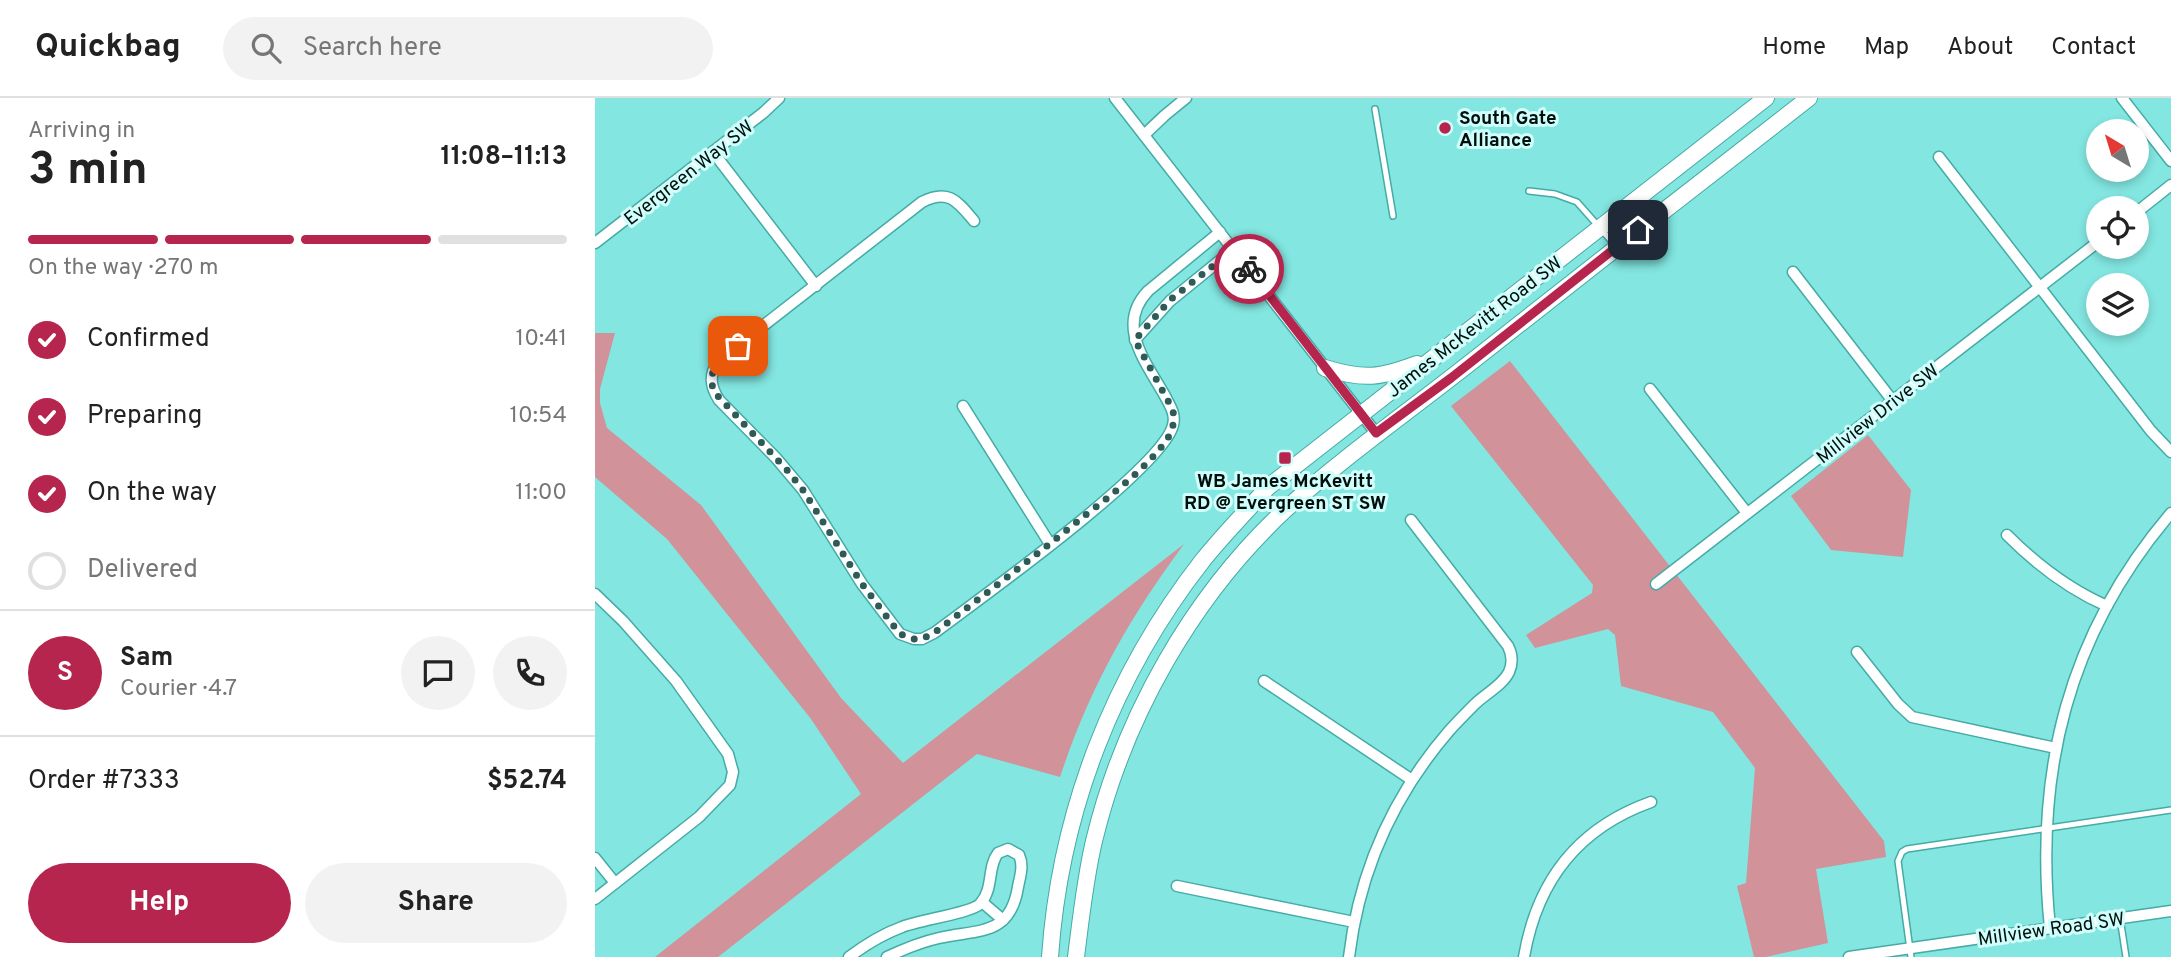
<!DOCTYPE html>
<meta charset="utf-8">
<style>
:root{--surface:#fff;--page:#f2f2f2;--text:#222;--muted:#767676;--line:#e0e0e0;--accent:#b6254d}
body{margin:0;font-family:Overpass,sans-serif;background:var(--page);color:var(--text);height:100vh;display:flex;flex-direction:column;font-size:26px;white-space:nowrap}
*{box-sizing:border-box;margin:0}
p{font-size:23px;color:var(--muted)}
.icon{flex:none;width:38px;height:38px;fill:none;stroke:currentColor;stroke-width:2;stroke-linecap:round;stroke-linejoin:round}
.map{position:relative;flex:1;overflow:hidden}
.details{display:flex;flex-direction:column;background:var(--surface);width:595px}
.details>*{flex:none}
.needle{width:46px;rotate:322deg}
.controls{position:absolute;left:1491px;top:21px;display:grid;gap:14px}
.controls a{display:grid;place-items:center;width:63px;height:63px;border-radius:50%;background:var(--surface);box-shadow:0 4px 10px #0003;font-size:35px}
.pin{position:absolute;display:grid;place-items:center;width:60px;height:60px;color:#fff;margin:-30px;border-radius:14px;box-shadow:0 4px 10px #0006}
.courier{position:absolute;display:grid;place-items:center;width:70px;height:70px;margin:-35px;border:5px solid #b6254d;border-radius:50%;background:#fff;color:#222;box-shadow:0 2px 9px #0007}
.head em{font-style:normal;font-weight:700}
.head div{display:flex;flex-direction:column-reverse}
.head{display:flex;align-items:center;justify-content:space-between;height:119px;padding:0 28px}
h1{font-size:46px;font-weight:700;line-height:52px}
.bar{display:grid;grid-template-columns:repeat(4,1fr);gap:10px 7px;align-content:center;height:84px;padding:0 28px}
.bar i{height:9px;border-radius:5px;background:var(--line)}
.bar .selected{background:var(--accent)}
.bar p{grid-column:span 4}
.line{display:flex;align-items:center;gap:18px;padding:0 28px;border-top:2px solid var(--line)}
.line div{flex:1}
.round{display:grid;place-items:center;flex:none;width:74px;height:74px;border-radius:37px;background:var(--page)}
ol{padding:0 28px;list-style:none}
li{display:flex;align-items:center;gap:21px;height:77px}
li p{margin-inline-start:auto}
li .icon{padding:7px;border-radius:50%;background:var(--accent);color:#fff;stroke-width:4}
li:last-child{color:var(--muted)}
li i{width:38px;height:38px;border:4px solid var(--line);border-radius:50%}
.button{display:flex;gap:14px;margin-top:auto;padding:14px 28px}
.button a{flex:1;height:80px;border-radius:42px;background:var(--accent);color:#fff;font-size:28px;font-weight:700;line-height:80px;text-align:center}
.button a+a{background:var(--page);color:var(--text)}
header{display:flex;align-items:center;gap:42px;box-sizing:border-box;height:98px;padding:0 35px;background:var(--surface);border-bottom:2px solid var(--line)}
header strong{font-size:33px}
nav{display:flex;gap:38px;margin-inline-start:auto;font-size:24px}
.search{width:490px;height:63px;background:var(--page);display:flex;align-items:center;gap:18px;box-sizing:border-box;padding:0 24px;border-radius:38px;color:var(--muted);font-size:26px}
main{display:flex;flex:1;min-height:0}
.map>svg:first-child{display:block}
</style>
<header>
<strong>Quickbag</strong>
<div class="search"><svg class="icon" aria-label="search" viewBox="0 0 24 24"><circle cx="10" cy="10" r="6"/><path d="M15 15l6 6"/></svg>Search here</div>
<nav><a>Home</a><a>Map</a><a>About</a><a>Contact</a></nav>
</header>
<main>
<section class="details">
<div class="head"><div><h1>3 min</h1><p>Arriving in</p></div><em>11:08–11:13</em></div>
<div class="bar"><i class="selected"></i><i class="selected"></i><i class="selected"></i><i></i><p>On the way · 270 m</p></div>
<ol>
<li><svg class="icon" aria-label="check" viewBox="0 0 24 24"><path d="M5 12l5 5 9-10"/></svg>Confirmed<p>10:41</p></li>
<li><svg class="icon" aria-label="check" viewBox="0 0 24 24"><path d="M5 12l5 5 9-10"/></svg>Preparing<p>10:54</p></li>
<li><svg class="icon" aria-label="check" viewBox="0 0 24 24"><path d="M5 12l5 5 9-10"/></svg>On the way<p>11:00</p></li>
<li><i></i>Delivered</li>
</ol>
<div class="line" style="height:126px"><b class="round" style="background:var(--accent);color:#fff">S</b><div><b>Sam</b><p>Courier · 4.7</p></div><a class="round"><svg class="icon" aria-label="chat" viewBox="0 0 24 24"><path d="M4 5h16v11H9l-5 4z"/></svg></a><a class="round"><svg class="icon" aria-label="phone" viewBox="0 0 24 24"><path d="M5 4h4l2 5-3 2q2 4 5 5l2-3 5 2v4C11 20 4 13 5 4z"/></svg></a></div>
<div class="line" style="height:91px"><div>Order #7333</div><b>$52.74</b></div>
<div class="button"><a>Help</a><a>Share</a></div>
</section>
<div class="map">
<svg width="1576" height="859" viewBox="0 0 1576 859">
<rect width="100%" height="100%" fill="#83e6e1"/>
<g fill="#d1929a">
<path d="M0,235H20L5,291V305L12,330L106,407L246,600L308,665L589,446C533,522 495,589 465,679L382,656L123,859H60L266,696L216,621L72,441L0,379Z"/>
<polygon points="915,263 1289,743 1291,759 1221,771 1233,845 1171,859 1159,859 1142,788 1151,785 1160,670 1118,614 1026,588 1020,537 1013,531 940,550 931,537 997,495 998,487 856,308"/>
<polygon points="1273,337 1316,392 1308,459 1236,452 1196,398"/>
</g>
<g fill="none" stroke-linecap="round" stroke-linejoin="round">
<defs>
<g id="service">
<polyline points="780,11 798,118"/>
<polyline points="934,93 960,96 982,104 1020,147"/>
<polyline points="1525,820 1531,859"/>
<polyline points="1316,859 1303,763 1307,754 1312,751 1576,712"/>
</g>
<g id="minor">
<polyline points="520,0 781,335"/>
<polyline points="1527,0 1576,63"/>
<polyline points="549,37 569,18 591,0"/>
<polyline points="118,54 221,188"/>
<polyline points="1344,59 1556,333 1576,354"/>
<polyline points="1542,114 1576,87"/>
<path d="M379,123C363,104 354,90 327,104L123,263C114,277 115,288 124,302L181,360L208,392L267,486L305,536L319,541H327L339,535C383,502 568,370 578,327C581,316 575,308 570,298C551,264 520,228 553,193L625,134"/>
<polyline points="0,145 168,15 184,0"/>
<polyline points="1198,174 1297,302"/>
<polyline points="540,242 575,203 639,151"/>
<polyline points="1055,291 1152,415"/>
<polyline points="368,308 455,446"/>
<path d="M1412,437C1442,467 1473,491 1512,508"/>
<polyline points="1061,486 1503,144"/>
<polyline points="0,496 28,523 81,583 133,656 138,674 135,687 104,719 0,801"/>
<polyline points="1262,554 1303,606 1317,619 1461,650"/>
<polyline points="669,583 817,682"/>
<polyline points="0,760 20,785"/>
<polyline points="582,788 759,824"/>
<polyline points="387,804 408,822"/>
<path d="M1455,830C1439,674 1473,536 1576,415"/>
<path d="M254,859C270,847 288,836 307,829C324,822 376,815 385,806C399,791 392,769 403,755L413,751L424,757C429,768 425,778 423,789C415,839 383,831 344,840C326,844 309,851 292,859"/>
<path d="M754,859C764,775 798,698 854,633C862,624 871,615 880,606C890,596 908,587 914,574C918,565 917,556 913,548L816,422"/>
<path d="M929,859C942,783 983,730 1056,704"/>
<polyline points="1254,859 1576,813"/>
</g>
<g id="secondary">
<path d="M730,270C769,282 785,280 822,266"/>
<path d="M455,859C465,714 518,577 608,462C628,437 651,414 672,390L1171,0"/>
<path d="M481,859C486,820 490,781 499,743C529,619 597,498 691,411C751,357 817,311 880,261C991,173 1102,87 1214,0"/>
</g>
</defs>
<use href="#service" stroke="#45aba6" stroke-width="8"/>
<use href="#minor" stroke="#45aba6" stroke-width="13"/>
<use href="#secondary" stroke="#45aba6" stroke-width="18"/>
<use href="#service" stroke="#fff" stroke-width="5"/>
<use href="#minor" stroke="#fff" stroke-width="10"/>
<use href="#secondary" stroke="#fff" stroke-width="16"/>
</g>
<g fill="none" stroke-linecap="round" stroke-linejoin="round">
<path stroke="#2e5a58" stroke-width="7" stroke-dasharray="0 12.6" d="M143,248C127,261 109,272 120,295L192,372L208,392L267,486L298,527L305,536L319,541H327L339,535C389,497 439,459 488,419C515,398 557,366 574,338C579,329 579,321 578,312L540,242L575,202L639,151L654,171"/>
<polyline stroke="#b6254d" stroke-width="9" points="654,171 781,335 856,280 1043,132"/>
</g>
<g fill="#b6254d" stroke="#d0fefb" stroke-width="2.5">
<circle cx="850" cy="30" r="7"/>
<rect x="683" y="353" width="14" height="14" rx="3.5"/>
</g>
<g text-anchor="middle" stroke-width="6" stroke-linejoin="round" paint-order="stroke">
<g font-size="19" font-weight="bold" fill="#000f0e" stroke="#d0fefb" text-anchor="start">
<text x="864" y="26">South Gate<tspan x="864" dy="22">Alliance</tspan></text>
<text x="690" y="389" text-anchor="middle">WB James McKevitt<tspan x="690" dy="22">RD @ Evergreen ST SW</tspan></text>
</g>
<g font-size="19" fill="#000f0e" stroke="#d0fefb">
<text transform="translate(93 74) rotate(-38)" y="7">Evergreen Way SW</text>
<text transform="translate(879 228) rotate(-38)" y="7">James McKevitt Road SW</text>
<text transform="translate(1282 315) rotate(-38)" y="7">Millview Drive SW</text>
<text transform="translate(1456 830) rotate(-8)" y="7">Millview Road SW</text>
</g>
</g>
</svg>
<div class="controls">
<a><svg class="needle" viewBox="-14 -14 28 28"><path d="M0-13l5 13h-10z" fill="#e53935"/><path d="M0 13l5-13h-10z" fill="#767676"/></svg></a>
<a><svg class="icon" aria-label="locate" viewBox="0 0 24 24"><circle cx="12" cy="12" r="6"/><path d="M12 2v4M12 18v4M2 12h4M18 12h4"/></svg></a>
<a><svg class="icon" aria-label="layers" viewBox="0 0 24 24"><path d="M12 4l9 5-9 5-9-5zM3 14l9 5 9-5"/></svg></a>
</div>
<div class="pin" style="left:143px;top:248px;background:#ea580c"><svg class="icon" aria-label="bag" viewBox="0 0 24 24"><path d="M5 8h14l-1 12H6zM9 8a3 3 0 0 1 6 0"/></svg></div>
<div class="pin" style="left:1043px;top:132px;background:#1f2937"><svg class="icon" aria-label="home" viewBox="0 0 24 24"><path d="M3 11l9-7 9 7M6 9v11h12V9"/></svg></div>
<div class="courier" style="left:654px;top:171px"><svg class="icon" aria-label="bike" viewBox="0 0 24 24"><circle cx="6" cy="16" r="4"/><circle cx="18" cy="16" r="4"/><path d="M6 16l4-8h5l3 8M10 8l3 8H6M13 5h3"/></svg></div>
</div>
</main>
